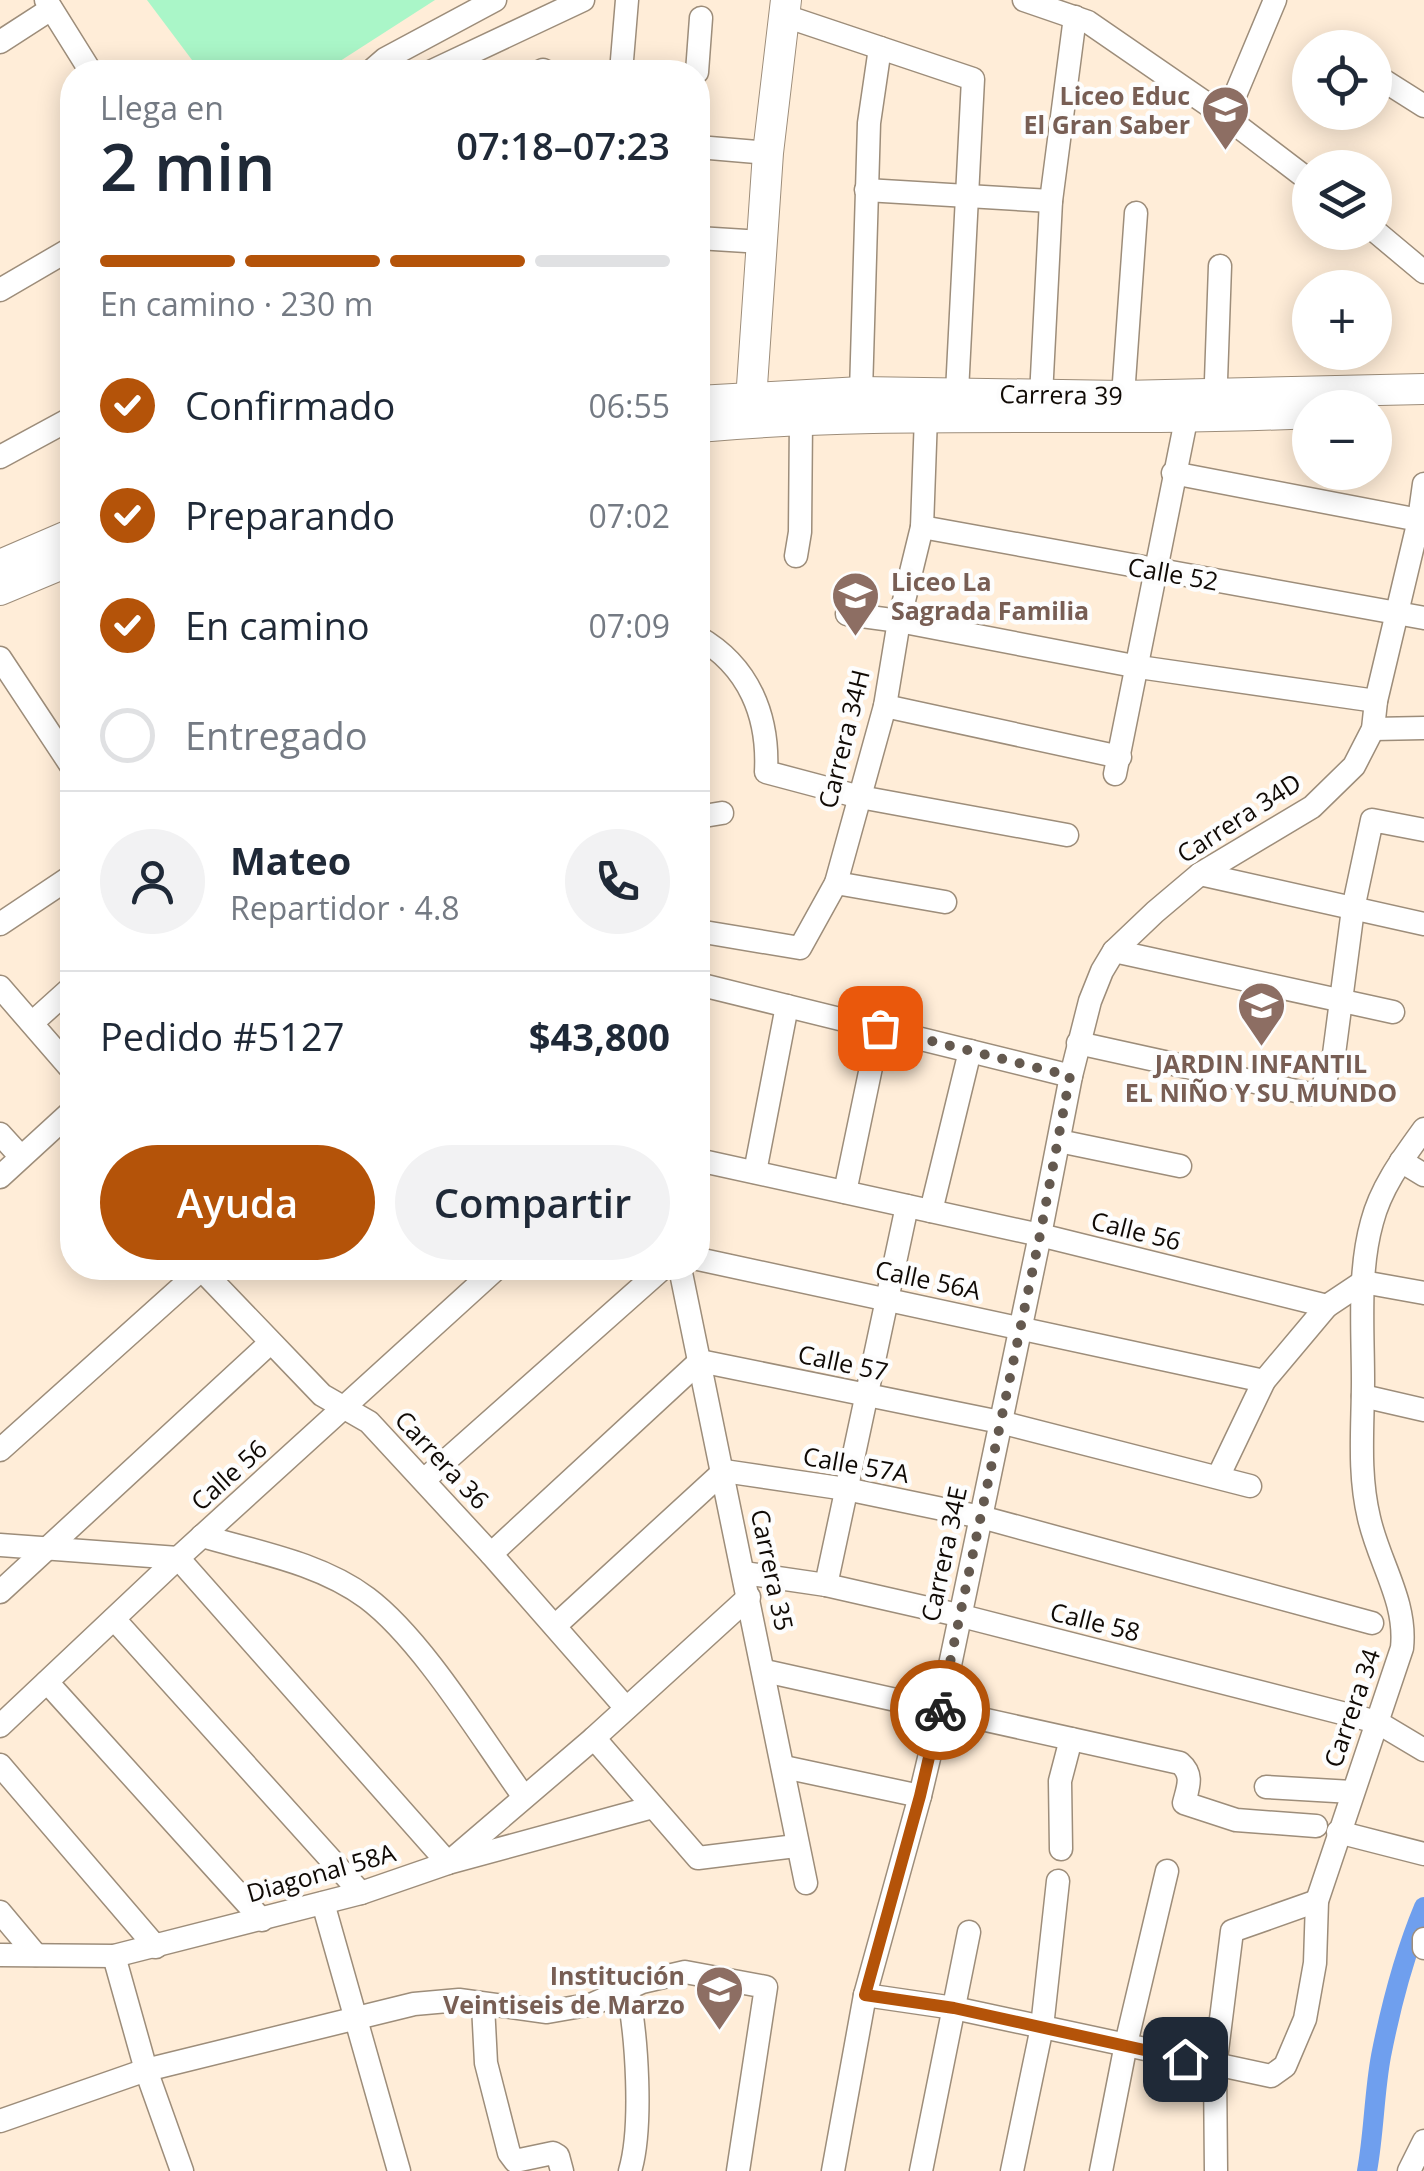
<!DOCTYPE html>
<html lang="es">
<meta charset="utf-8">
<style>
:root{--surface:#fff;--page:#f2f2f3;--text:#1f2937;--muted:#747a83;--line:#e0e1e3;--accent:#b45309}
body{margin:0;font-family:"Open Sans",sans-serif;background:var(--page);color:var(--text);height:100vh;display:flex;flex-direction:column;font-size:38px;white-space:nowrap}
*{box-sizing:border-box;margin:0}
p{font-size:32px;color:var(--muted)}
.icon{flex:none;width:55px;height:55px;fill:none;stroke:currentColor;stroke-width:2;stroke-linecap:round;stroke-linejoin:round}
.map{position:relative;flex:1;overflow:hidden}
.details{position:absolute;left:60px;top:60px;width:650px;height:1220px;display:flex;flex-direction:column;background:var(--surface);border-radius:40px;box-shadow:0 5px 25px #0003}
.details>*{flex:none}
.fabs{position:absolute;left:1292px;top:30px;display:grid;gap:20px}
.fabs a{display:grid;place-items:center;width:100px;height:100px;border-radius:50%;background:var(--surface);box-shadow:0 5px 25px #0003;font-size:50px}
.pin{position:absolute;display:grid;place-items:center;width:85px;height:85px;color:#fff;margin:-42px;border-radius:20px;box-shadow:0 5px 15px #0006}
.courier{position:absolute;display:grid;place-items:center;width:100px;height:100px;margin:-50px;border:8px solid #b45309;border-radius:50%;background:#fff;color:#222;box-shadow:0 2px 12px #0007}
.headline em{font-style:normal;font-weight:600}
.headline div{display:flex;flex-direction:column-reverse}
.headline{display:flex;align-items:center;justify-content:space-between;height:170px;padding:0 40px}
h1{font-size:65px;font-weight:600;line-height:75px}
.bar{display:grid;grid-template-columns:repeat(4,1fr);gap:15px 10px;align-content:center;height:120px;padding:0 40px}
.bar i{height:12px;border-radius:8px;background:var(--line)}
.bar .on{background:var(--accent)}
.bar p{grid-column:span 4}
.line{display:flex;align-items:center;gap:25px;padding:0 40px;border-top:2px solid var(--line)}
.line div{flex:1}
.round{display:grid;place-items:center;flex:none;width:105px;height:105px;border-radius:52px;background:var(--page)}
ol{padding:0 40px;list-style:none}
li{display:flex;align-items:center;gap:30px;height:110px}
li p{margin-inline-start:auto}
li .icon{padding:10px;border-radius:50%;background:var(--accent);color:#fff;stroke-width:4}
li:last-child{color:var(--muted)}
li i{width:55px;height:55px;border:5px solid var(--line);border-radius:50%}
.cta{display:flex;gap:20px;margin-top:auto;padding:20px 40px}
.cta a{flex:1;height:115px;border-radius:60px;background:var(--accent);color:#fff;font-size:40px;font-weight:600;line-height:115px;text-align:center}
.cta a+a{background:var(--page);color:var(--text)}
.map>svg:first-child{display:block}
</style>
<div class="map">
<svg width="1424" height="2171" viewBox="0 0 1424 2171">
<rect width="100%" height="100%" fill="#ffedd8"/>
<polygon fill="#aaf6c8" points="147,0 435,0 323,72 201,72"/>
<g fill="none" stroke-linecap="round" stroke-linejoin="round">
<path stroke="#6f9fee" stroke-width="20" d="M1367,2171C1374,2133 1374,2094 1381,2056C1391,2005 1404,1955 1424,1907"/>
<defs>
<g id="minor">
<polyline points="46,0 91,72"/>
<polyline points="1024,0 1088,22 1226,117 1310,181"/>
<polyline points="785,16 973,79 957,392"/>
<polyline points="0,42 51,9"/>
<polyline points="543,70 543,72"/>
<polyline points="370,72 385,59 495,0"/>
<polyline points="430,72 583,0"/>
<polyline points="621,72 627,0"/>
<polyline points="697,72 701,18"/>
<polyline points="1375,75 1424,106"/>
<polyline points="1226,117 1275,0"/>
<polyline points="698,147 768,153"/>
<polyline points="866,190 1051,201"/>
<polyline points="1375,231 1424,272"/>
<polyline points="698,238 762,242"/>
<polyline points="0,290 72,248"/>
<polyline points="861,392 869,123 880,48"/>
<polyline points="1041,396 1051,201 1075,17"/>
<polyline points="1123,396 1136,213"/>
<polyline points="1215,409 1220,266"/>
<polyline points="0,457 72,418"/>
<polyline points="1173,473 1424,521"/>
<polyline points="922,527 1424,618"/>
<polyline points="796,556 800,532 801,419"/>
<polyline points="847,614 899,621 1139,667 1376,701"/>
<path d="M698,637C749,666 769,716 766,772L860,797L1067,835"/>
<polyline points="0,658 72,767"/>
<polyline points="885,706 1120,757"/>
<polyline points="1373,729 1424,728"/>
<polyline points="1115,774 1189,405"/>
<polyline points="698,817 722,813"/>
<polyline points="1200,874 1424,924"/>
<polyline points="836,883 945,902"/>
<polyline points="0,924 72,876"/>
<polyline points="698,931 800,948 836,883 885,706 899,621 922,527 926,416"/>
<polyline points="1114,951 1393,1012"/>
<polyline points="698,984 1071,1076"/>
<polyline points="0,987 72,1070"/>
<polyline points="32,1023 72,987"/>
<polyline points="1078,1043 1310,1094 1322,1089 1334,1054 1353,909 1372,820 1424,830"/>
<polyline points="0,1134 21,1157"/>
<polyline points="1059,1141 1180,1166"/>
<polyline points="698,1160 1040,1235 1327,1306"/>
<polyline points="1401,1161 1424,1175"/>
<polyline points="755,1172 787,1006"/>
<polyline points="0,1177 72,1111"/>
<polyline points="845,1192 879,1029"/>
<polyline points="931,1211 970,1051"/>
<polyline points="698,1259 1264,1381"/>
<polyline points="200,1268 322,1395 369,1422 491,1554 626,1708"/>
<polyline points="680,1268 806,1883"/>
<polyline points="1363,1396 1424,1410"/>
<polyline points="0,1450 203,1268"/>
<polyline points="1219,1475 1264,1381 1327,1306 1363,1282 1424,1293"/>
<polyline points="424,1480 663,1268"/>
<path d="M202,1536C257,1552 320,1563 367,1598C423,1640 482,1739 524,1797"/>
<polyline points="0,1545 178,1558 448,1863 594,1738 749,1597"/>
<polyline points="491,1554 700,1361 1000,1422 1250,1486"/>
<polyline points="744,1573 826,1585 958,1615 1377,1722 1424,1750"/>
<polyline points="826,1585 907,1206"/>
<polyline points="0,1592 270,1343"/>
<polyline points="114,1619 361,1893"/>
<polyline points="555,1626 724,1471 846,1489 981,1517 1372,1623"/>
<path d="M765,1671L1180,1763C1194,1775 1188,1787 1184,1803L1236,1820L1316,1826"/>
<polyline points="47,1682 262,1920"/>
<polyline points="0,1726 178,1558 497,1268"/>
<polyline points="594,1738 698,1858 796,1846"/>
<polyline points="0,1765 156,1947"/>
<polyline points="784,1767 920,1796"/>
<polyline points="1266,1787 1352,1792"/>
<polyline points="1338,1832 1424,1854"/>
<polyline points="1061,1849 1060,1781 1071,1739"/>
<polyline points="323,1903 399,2171"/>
<polyline points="0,1912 36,1955"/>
<polyline points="1424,1939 1424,1948"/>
<polyline points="0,1955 114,1956 361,1893 448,1863 653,1807"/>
<polyline points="114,1956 146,2070 182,2171"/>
<path d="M627,1988C637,2034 643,2127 630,2171"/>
<path d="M865,1995L954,2008L1271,2076L1285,2066L1305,2019L1315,1963L1317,1901L1402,1648C1407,1601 1379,1563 1369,1518C1358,1472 1363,1427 1363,1381C1363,1329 1358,1272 1372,1222C1381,1187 1403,1158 1424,1129"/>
<polyline points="483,2005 486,2063 509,2153 515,2161 553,2153 558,2156 562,2171"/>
<polyline points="0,2121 146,2070 414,2004 459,2000 547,2012 593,2004 642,1982 685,1972 766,1987 738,2171"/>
<polyline points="833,2171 865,1995 920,1796 941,1708 1040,1235 1071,1076 1090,1001 1102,971 1114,951 1155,912 1200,874 1312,807 1354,766 1373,729 1376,701 1419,520 1424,484"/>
<polyline points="921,2171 969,1932"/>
<polyline points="1012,2171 1042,2027 1058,1881"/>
<polyline points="1101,2171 1126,2044 1167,1871"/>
<polyline points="1216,2171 1215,2067 1232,1931 1317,1901"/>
<polyline points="1409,2171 1424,2141"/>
</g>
<g id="major">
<polyline points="698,401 861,392 1123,396 1424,389"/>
<polyline points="750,415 768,153 786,0"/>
<path d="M698,427C901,409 1106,423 1310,413"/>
<polyline points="0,565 72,534"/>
<polyline points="0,590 72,560"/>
</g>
</defs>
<use href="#minor" stroke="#9d8d7a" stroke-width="25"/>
<use href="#major" stroke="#9d8d7a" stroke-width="32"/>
<use href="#minor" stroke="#fff" stroke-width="22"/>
<use href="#major" stroke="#fff" stroke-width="30"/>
</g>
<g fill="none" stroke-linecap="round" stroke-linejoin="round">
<polyline stroke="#64594f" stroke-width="10" stroke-dasharray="0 18" points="880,1028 1070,1076 1040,1235 940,1710"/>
<polyline stroke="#b45309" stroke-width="12" points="940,1710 920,1796 865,1995 954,2008 1185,2059"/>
</g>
<defs>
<symbol id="school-pin" viewBox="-11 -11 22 30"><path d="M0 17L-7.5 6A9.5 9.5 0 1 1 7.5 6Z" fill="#8d6e63" stroke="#fdfdfd"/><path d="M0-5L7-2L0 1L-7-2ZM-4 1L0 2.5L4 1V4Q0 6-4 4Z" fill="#fff"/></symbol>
</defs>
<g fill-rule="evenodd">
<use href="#school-pin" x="1198" y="82" width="55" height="75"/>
<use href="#school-pin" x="828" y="568" width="55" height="75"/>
<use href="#school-pin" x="1234" y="978" width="55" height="75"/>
<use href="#school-pin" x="692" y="1962" width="55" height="75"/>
</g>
<g text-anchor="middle" stroke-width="9" stroke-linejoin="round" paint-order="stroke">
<g font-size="25" font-weight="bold" fill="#785e54" stroke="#fdfdfd" text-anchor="end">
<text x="1190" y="105">Liceo Educ<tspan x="1190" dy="29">El Gran Saber</tspan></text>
<text x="891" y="591" text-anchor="start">Liceo La<tspan x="891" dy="29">Sagrada Familia</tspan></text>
<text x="1261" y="1073" text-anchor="middle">JARDIN INFANTIL<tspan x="1261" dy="29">EL NIÑO Y SU MUNDO</tspan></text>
<text x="685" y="1985">Institución<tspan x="685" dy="29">Veintiseis de Marzo</tspan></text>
</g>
<g font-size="25" fill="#100a05" stroke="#fdfdfd">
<text transform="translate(1061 395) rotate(1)" y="9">Carrera 39</text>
<text transform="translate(1173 574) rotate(10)" y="9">Calle 52</text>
<text transform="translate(844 739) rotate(-76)" y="9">Carrera 34H</text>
<text transform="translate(1239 818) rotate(-33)" y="9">Carrera 34D</text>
<text transform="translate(1136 1231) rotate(14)" y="9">Calle 56</text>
<text transform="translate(928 1280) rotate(12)" y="9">Calle 56A</text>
<text transform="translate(843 1363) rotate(12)" y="9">Calle 57</text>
<text transform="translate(442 1460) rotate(47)" y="9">Carrera 36</text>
<text transform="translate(856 1465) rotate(10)" y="9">Calle 57A</text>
<text transform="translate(229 1475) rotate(-42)" y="9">Calle 56</text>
<text transform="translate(944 1554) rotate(-78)" y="9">Carrera 34E</text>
<text transform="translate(772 1570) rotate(78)" y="9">Carrera 35</text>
<text transform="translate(1095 1622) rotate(14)" y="9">Calle 58</text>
<text transform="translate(1352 1708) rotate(-71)" y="9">Carrera 34</text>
<text transform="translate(321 1873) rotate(-16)" y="9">Diagonal 58A</text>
</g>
</g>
</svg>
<div class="fabs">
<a><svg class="icon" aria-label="locate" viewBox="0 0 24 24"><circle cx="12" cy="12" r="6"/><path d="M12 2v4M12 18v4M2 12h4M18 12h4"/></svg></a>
<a><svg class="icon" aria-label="layers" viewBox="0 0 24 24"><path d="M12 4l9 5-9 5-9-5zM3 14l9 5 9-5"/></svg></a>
<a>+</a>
<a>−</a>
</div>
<div class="pin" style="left:880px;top:1028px;background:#ea580c"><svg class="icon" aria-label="bag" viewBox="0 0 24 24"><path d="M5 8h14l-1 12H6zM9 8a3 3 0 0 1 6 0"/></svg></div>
<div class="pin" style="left:1185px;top:2059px;background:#1f2937"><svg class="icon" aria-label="home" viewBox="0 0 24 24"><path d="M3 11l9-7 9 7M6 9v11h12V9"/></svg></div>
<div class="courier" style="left:940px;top:1710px"><svg class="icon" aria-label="bike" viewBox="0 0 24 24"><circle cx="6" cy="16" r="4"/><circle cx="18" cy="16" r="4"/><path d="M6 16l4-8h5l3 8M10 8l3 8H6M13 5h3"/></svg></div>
<section class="details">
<div class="headline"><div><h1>2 min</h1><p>Llega en</p></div><em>07:18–07:23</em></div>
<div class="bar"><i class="on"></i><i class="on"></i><i class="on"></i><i></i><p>En camino · 230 m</p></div>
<ol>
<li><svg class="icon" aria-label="check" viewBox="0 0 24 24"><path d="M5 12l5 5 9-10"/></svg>Confirmado<p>06:55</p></li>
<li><svg class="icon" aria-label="check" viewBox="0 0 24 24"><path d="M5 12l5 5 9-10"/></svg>Preparando<p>07:02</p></li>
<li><svg class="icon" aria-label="check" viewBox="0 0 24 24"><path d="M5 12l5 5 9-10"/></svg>En camino<p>07:09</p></li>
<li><i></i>Entregado</li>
</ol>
<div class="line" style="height:180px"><a class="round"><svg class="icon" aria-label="person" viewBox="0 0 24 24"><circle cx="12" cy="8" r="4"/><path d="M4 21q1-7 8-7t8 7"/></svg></a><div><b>Mateo</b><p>Repartidor · 4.8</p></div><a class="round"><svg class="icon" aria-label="phone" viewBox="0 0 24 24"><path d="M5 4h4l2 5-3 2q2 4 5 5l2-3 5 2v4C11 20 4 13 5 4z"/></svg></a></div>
<div class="line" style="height:130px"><div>Pedido #5127</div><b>$43,800</b></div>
<div class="cta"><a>Ayuda</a><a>Compartir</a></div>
</section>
</div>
